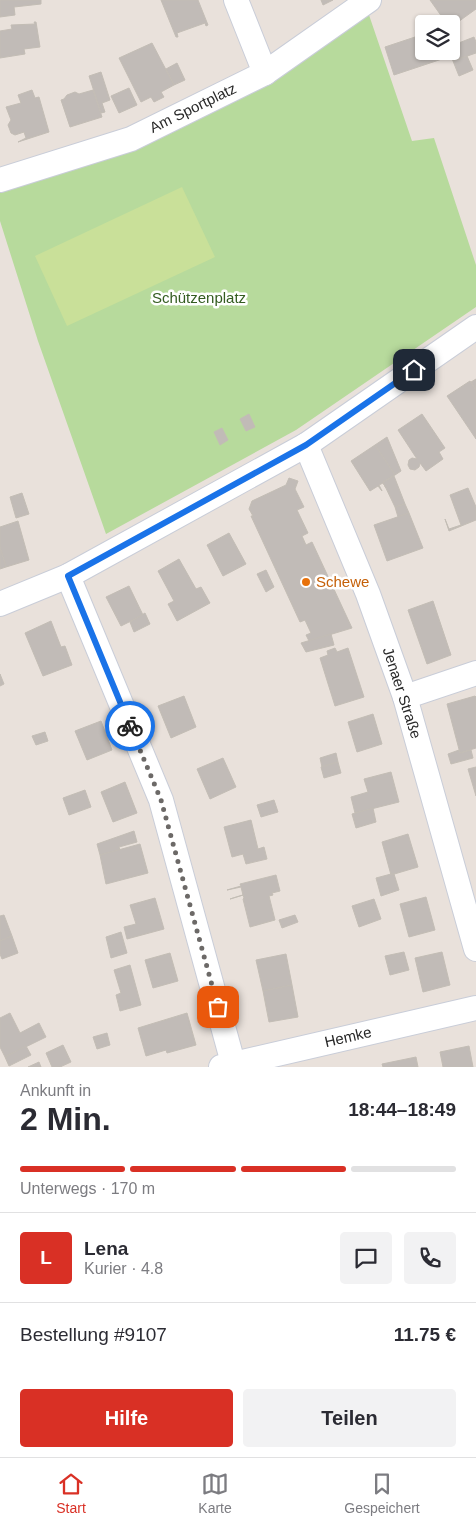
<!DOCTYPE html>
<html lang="de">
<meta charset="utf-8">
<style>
:root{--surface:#fff;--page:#f2f2f3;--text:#2b2b33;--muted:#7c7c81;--line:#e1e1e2;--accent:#d93025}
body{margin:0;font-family:Helvetica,sans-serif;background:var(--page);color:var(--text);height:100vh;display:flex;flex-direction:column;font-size:19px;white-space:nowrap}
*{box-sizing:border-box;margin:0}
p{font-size:16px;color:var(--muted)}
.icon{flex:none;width:28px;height:28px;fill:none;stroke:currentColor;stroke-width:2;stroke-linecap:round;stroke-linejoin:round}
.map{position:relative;height:1067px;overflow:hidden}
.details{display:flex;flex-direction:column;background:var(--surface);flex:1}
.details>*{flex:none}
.tools{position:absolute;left:415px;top:15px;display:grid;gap:10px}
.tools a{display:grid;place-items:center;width:45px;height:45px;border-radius:5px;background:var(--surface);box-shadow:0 1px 4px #0004;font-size:25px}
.pin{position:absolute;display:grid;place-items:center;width:42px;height:42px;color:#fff;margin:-21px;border-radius:10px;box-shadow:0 2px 8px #0006}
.courier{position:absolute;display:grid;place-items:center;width:50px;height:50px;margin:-25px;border:4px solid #1a73e8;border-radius:50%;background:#fff;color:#222;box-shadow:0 1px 6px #0007}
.overview em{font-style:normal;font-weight:600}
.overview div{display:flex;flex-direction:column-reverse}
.overview{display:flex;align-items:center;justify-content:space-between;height:85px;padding:0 20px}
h1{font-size:32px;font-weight:600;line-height:38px}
.bar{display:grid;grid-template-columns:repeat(4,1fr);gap:8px 5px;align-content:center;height:60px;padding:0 20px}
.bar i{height:6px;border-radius:4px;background:var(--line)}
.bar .active{background:var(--accent)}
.bar p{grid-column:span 4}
.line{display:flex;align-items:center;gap:12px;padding:0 20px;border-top:1px solid var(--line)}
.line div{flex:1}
.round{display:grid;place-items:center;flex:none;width:52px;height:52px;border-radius:5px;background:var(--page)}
.primary-button{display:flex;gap:10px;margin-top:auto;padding:10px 20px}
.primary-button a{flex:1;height:58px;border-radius:5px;background:var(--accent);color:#fff;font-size:20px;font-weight:600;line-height:58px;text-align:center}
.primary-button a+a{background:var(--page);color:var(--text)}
.tab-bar{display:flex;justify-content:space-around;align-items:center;height:70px;border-top:1px solid var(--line);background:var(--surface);font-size:14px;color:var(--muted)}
.tab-bar a{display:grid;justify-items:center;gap:2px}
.tab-bar .active{color:var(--accent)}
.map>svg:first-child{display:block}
</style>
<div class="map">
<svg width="476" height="1067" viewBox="0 0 476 1067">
<rect width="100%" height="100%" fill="#e9e1db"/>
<polygon fill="#b7da9c" points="369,15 412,141 434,138 476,265 476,307 296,430 106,534 38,341 0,221 0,186 270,81"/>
<polygon fill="#c9e099" points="182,187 215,257 67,326 35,256"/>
<g fill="#c1bbb7" stroke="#c3bdb5">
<polygon points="0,0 41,0 41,4 14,7 15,15 0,17"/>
<polygon points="161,0 198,0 208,25 206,26 205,23 177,33 178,37 176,37"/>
<polygon points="321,0 333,0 323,5"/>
<polygon points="430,0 476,0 476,9 451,27 451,24 447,24"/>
<polygon points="34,22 36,22 40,47 24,49 25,54 0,58 0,31 12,29 11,25 35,24"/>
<polygon points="424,34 424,51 439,51 442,59 394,75 385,47"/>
<polygon points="474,37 476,42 476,53 453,61 449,51 451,51 451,46"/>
<polygon points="152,43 174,85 161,92 164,97 154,102 151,97 141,102 119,58"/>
<polygon points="467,56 473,70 459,76 453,61"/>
<polygon points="177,63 185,80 174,85 166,69"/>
<polygon points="101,72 110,100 102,103 105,112 101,113 89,76"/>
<polygon points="129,88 137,105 119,113 111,96"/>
<polygon points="32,90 35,98 39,97 49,132 18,142 26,138 24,132 15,135 11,133 8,125 11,120 6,107 21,103 18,95"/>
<polygon points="93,90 102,117 70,127 61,100 64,99 67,95 75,92 79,94"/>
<polygon points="476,379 476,390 471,382"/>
<polygon points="470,381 476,390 476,439 447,396"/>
<polygon points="249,414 255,427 246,431 240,419"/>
<polygon points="422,414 445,448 439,452 443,459 426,471 420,463 419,467 415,470 410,469 408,465 409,460 412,458 417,459 398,430"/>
<polygon points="222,428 228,440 220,445 214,432"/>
<polygon points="387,437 401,471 395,475 375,445"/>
<polygon points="375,445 395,475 383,482 386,488 383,483 379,485 382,491 378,486 370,491 351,461"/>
<polygon points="394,476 405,504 395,507 383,482"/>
<polygon points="289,478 298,481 295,489 304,507 297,510 308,533 302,536 306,545 312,542 352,628 309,641 306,635 311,633 305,620 300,622 251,516 253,516 249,509 252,501 286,485"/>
<polygon points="468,488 476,507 476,520 449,531 445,519 449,529 461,525 450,495"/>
<polygon points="22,493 29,514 16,518 10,497"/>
<polygon points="405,504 409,513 398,517 395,507"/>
<polygon points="409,513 423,548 387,561 374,525"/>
<polygon points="18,521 29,560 6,567 0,547 0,527"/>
<polygon points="229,533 246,564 223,576 207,545"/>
<polygon points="0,547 6,567 0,569"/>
<polygon points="179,559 196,589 201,587 210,603 177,621 168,604 174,601 158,571"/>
<polygon points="266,570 274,587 266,592 257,574"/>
<polygon points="129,586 143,615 121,626 106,597"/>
<polygon points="433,601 451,655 427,664 408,610"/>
<polygon points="145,613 150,624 134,632 130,622"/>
<polygon points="51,621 61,647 65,646 72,665 43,676 25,633"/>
<polygon points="331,634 334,645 306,652 301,643"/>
<polygon points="335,648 337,652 348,648 364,697 335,706 320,658 328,655 327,651"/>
<polygon points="0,674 4,684 0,686"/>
<polygon points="184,696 196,727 171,738 158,706"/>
<polygon points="475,696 476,697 476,748 460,753 447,704"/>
<polygon points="373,714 382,744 357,752 348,722"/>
<polygon points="101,721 112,750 87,760 75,731"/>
<polygon points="45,732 48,741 36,745 32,736"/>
<polygon points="459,750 460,753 471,750 473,758 451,764 448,754"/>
<polygon points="336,753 338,762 322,767 320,758"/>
<polygon points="223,758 236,787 210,799 197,769"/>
<polygon points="338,762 341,773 324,778 321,767"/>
<polygon points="476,767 476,796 468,769"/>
<polygon points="391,772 399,802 355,813 351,797 368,792 364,779"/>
<polygon points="125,782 137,813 113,822 101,792"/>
<polygon points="85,790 91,807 69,815 63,798"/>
<polygon points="274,800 278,812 261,817 257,805"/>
<polygon points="373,808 376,822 356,828 352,814"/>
<polygon points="251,820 258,849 264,847 267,859 246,864 243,854 232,857 224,827"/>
<polygon points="134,831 137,842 119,847 120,850 100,855 97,844"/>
<polygon points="408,834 418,867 391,875 382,842"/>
<polygon points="140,844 148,873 106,884 100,855"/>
<polygon points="391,874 394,874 399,890 381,896 376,878"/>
<polygon points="276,875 280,891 272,893 273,895 269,896 275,920 250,927 243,899 244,898 243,895 230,899 243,895 241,887 227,890 241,886 240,884"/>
<polygon points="426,897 435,930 409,937 400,904"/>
<polygon points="155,898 164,929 127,939 124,927 136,924 130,905"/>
<polygon points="374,899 381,919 359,927 352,906"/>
<polygon points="4,915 12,936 0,941 0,916"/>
<polygon points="295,915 298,922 282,928 279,920"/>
<polygon points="121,932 127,953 111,958 106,937"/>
<polygon points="12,936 18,953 2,959 0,954 0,941"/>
<polygon points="404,952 409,970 390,975 385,956"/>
<polygon points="442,952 450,985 423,992 415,958"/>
<polygon points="170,953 178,981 153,988 145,960"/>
<polygon points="286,954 292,985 263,991 256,960"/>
<polygon points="130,965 141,1005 120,1011 116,995 121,993 114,970"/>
<polygon points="292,985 298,1017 269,1022 263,991"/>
<polygon points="10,1013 20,1033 39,1023 46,1037 5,1057 0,1047 0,1018"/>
<polygon points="187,1013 196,1045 167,1053 166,1050 146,1056 138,1028"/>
<polygon points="107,1033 110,1045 97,1049 93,1037"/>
<polygon points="63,1045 71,1062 60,1067 52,1067 46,1053"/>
<polygon points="26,1046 31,1055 9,1066 5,1057"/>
<polygon points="469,1046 473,1067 443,1067 440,1052"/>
<polygon points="416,1057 418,1067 383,1067 382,1064"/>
<polygon points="39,1062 41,1067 28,1067"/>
</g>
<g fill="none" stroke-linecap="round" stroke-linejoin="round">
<defs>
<g id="street">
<polyline points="236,0 265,73"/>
<polyline points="0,180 131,139 265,73 369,0"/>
<polyline points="306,445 368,594 405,697 476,949"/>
<polyline points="68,576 161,800 233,1063"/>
<polyline points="0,604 68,576 306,445 476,327"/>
<polyline points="405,697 476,673"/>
<polyline points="221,1067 476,1008"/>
</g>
</defs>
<use href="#street" stroke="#c9cdd8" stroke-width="26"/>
<use href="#street" stroke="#fff" stroke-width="24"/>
</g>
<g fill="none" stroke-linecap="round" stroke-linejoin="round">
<polyline stroke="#6c6967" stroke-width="5" stroke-dasharray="0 9" points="130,726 161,800 218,1007"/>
<polyline stroke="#1a73e8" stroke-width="6" points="130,726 68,576 306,445 414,370"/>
</g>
<circle fill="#e8710a" stroke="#fff" stroke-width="2" cx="306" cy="582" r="5"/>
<g text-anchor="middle" stroke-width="5" stroke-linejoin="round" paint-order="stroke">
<g font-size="15" fill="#282828" stroke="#fff">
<text transform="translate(193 108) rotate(-26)" y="5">Am Sportplatz</text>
<text transform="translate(402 693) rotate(72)" y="5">Jenaer Straße</text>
<text transform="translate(348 1037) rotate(-13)" y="5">Hemke</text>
</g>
<g font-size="15" fill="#335c20" stroke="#fff">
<text x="199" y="303">Schützenplatz</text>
</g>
<g font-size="15" fill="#c56008" stroke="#fff" text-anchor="start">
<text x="316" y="587">Schewe</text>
</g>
</g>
</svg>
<div class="tools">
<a><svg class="icon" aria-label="layers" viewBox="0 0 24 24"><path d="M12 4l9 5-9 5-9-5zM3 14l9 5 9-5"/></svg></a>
</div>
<div class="pin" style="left:218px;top:1007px;background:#ea580c"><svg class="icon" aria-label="bag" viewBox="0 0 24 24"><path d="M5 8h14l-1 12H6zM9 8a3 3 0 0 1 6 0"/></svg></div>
<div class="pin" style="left:414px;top:370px;background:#1f2937"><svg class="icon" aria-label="home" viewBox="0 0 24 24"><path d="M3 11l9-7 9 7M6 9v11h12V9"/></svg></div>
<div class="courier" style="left:130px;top:726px"><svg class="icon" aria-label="bike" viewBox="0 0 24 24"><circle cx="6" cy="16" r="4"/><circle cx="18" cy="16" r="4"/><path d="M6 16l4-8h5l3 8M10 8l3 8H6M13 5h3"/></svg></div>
</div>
<section class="details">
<div class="overview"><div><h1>2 Min.</h1><p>Ankunft in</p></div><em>18:44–18:49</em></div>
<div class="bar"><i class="active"></i><i class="active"></i><i class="active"></i><i></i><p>Unterwegs · 170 m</p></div>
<div class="line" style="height:90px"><b class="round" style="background:var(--accent);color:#fff">L</b><div><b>Lena</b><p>Kurier · 4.8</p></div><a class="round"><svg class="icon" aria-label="chat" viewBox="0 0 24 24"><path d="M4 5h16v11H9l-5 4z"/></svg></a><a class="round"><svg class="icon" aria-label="phone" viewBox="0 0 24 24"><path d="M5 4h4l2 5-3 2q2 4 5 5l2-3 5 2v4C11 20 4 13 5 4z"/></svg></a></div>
<div class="line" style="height:65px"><div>Bestellung #9107</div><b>11.75 €</b></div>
<div class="primary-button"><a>Hilfe</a><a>Teilen</a></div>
</section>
<nav class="tab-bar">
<a class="active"><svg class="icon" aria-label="home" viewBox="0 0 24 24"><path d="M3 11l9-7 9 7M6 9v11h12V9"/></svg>Start</a>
<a><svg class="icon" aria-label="map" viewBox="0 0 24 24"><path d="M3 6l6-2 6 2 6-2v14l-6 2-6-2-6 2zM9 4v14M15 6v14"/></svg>Karte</a>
<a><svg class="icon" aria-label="saved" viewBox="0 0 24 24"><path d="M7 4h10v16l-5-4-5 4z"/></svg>Gespeichert</a>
</nav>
